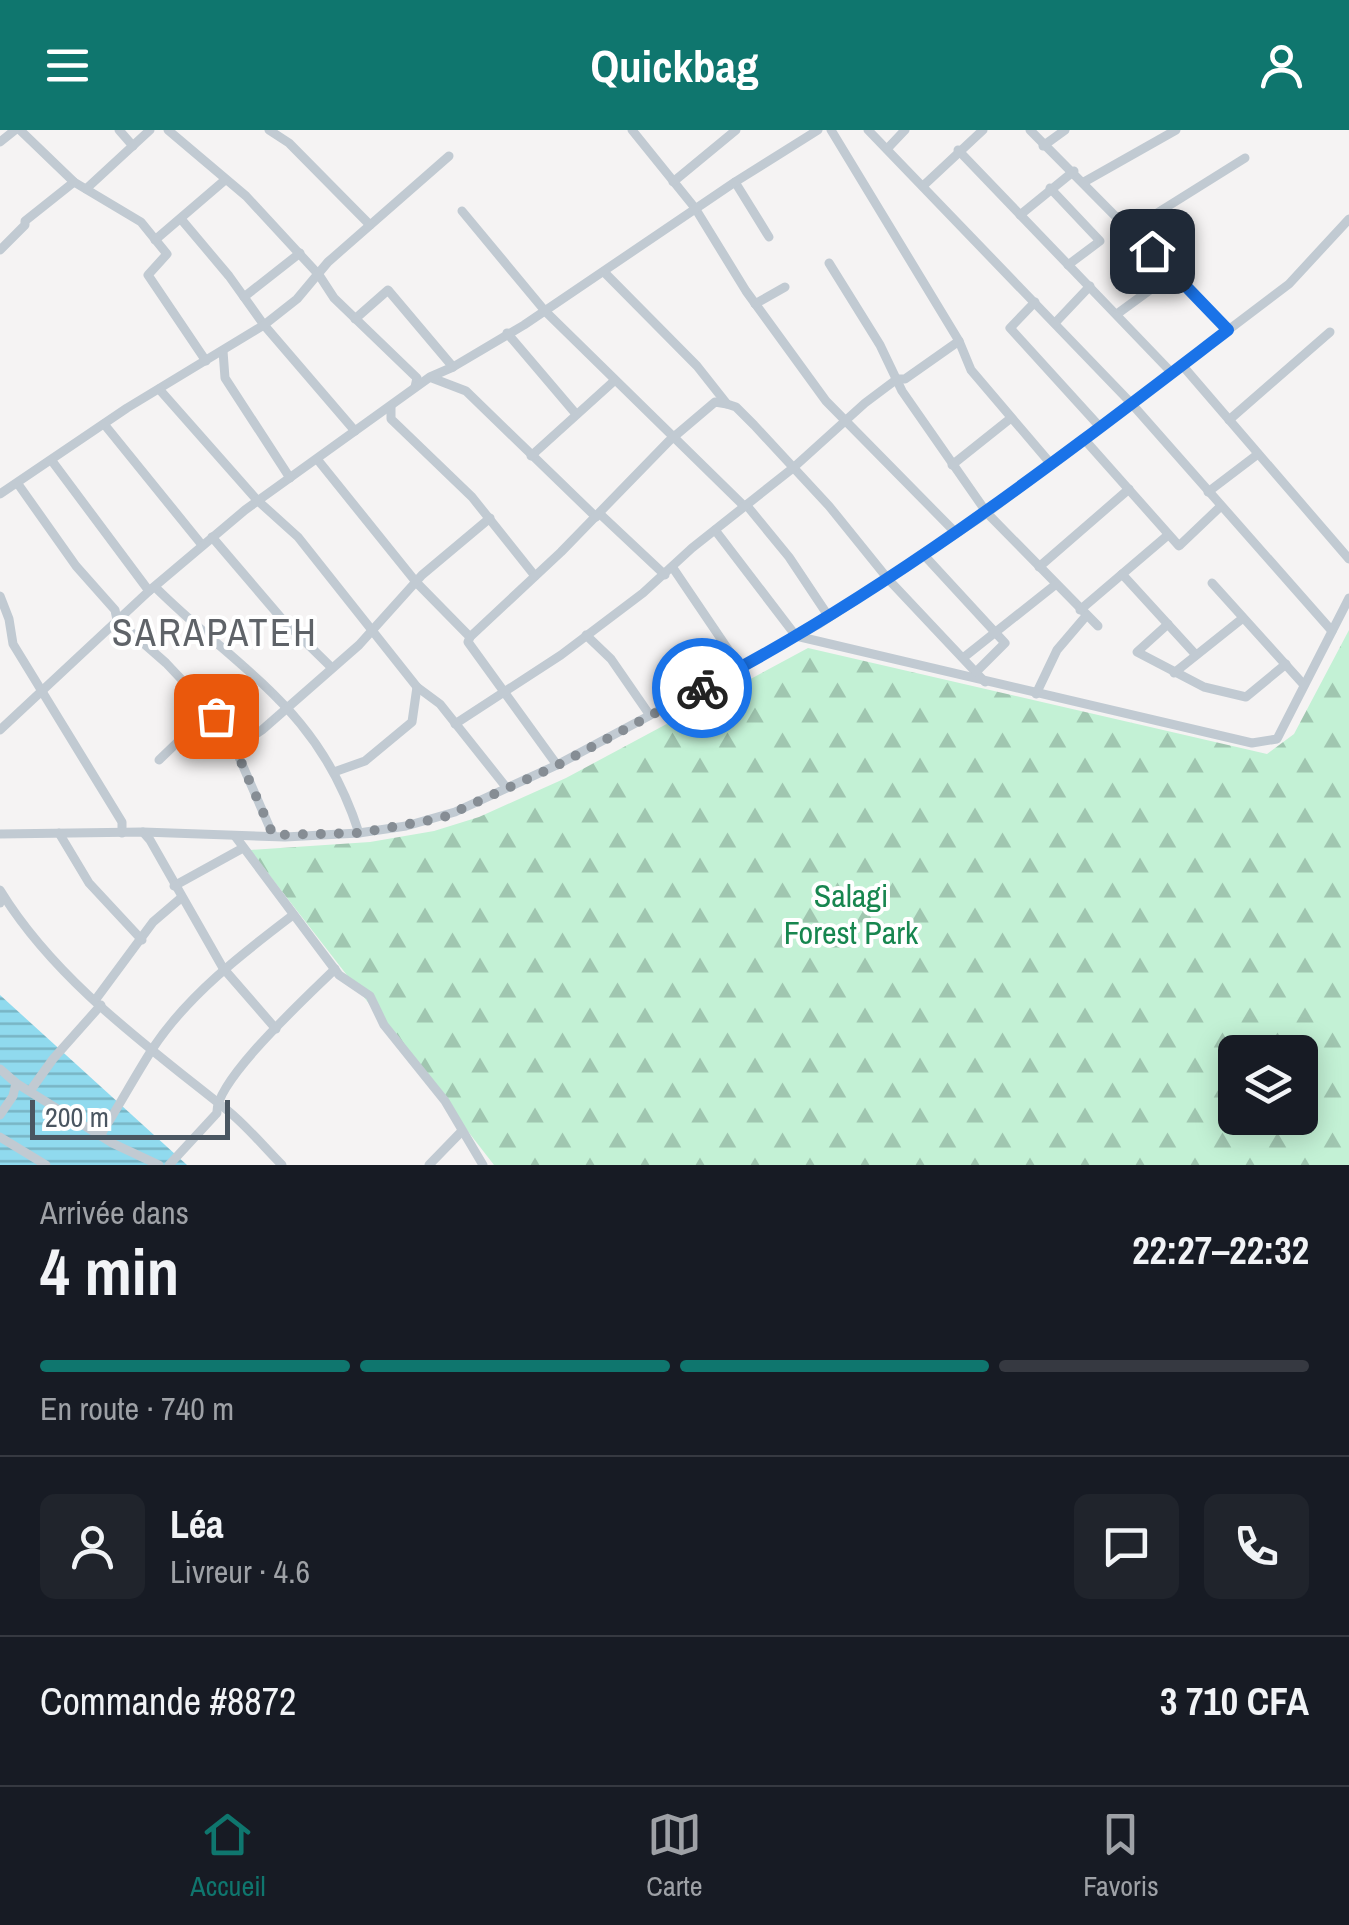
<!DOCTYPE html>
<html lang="fr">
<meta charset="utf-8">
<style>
:root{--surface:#171b24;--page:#20242c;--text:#f1f3f6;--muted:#9ea1a6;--line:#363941;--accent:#0f766e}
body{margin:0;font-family:"Archivo Narrow",sans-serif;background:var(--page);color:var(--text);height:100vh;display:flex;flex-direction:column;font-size:38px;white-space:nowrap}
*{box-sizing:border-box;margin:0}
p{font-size:32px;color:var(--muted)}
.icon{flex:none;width:55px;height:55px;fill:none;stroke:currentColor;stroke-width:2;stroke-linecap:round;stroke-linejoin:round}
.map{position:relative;height:1035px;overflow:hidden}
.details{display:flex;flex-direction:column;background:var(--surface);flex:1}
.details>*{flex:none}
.fabs{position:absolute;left:1218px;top:905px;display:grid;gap:20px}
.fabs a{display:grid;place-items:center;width:100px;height:100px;border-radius:15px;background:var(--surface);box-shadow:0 5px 25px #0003;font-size:50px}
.scale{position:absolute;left:30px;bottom:25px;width:200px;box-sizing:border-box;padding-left:10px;border:5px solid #4a5661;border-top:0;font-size:28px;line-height:35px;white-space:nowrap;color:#4a5661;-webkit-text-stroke:8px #fff;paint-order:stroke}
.pin{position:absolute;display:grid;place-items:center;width:85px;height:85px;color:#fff;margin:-42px;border-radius:20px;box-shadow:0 5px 15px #0006}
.courier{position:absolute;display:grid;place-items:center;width:100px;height:100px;margin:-50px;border:8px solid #1a73e8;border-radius:50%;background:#fff;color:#222;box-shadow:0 2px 12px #0007}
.overview em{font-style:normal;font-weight:800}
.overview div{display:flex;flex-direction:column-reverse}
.overview{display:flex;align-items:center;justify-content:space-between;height:170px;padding:0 40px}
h1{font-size:65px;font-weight:800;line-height:75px}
.bar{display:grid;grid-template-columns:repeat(4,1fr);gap:15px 10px;align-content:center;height:120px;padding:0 40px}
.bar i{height:12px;border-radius:8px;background:var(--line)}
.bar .selected{background:var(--accent)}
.bar p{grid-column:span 4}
.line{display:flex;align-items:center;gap:25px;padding:0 40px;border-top:2px solid var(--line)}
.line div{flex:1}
.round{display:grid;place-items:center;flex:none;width:105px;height:105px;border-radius:15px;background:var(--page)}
header{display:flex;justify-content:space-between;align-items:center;height:130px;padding:0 40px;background:var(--accent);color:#fff;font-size:45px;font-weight:800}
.dock{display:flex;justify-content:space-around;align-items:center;height:140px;border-top:2px solid var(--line);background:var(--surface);font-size:28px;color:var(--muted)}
.dock a{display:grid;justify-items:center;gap:5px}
.dock .selected{color:var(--accent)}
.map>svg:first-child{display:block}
</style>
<header><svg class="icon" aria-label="menu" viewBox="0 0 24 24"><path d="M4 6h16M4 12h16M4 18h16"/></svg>Quickbag<svg class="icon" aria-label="person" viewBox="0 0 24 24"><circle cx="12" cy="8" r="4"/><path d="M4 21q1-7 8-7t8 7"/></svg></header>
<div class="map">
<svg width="1349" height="1035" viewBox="0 0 1349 1035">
<defs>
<pattern id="forest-firs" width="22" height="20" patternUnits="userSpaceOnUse" patternTransform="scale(2.5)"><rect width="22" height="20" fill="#c3f1d5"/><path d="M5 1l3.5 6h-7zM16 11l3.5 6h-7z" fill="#a0c6b0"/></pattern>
<pattern id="water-rules" width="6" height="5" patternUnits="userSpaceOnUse" patternTransform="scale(2.5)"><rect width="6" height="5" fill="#90daee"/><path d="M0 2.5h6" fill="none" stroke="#78b4c4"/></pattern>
</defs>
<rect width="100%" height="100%" fill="#f5f3f3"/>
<path fill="url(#forest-firs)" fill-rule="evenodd" d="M1349,500V1035H494L250,720L370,712L434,701L479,687L566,648L808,518L1267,624L1294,604ZM1235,922H1300V988H1235Z"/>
<polygon fill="url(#water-rules)" points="0,865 187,1035 0,1035"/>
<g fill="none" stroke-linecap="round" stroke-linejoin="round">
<g stroke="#c1cad2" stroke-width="9">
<polyline points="20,0 74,52 141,92 167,124 148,145 206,231"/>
<polyline points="119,0 133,16"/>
<polyline points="168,0 246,66 319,145 334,168 417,248 415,257"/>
<polyline points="269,0 289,13 370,95"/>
<polyline points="632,0 695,78 746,161 826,271 956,403"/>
<polyline points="831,0 959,211 971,240 1051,334"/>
<polyline points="868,0 1131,273 1332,501"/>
<polyline points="1030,0 1228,200"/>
<polyline points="0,12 15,0"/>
<polyline points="1043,16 1065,0"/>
<polyline points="887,19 905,0"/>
<polyline points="958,20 1172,243"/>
<polyline points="673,52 736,0"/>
<polyline points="735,52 769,107"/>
<polyline points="1084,52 1176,0"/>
<polyline points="923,56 983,0"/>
<polyline points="1050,58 1100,111 1068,135"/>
<polyline points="86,59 150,0"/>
<polyline points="462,81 545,181 742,374 748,377 789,427 829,487"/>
<polyline points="1020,85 1074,41"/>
<polyline points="181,89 229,146 264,195 355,301"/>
<polyline points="1130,100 1245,28"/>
<polyline points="155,110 225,50"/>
<polyline points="0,120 25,95 25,91 74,52"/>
<polyline points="829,133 880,215 902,261 987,383 1098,496"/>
<polyline points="604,142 697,236 727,274 736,277 754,295 829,376 888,449 985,552"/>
<polyline points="244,167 300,123"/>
<polyline points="1035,172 1010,198 1100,297"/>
<polyline points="755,174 785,157"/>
<polyline points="1117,184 1173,143"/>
<polyline points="355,189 388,160 453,237"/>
<polyline points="1055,193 1090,156"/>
<polyline points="507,203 576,284"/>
<polyline points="223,221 225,248 290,348"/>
<polyline points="1182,235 1349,429"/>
<polyline points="432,248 466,261 596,387"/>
<polyline points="159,259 257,370 298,407 417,557 440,574 506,657"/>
<polyline points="391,276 391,289 472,367 535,446"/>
<polyline points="1229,290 1330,202"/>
<polyline points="104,294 202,415"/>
<polyline points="1084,309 1179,416 1221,376"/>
<polyline points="531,326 614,251"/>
<polyline points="317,329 416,452 470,507 468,512 557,635"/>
<polyline points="52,331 149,461"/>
<polyline points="952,335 1011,288"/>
<polyline points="18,354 76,436 115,480 117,490 166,533 216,586 235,618 273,705"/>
<polyline points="1208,362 1258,324"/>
<polyline points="0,364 127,278 264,195 297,169 328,132 449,26"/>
<polyline points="600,384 665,445"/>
<polyline points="715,400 796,506 1252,613 1277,609 1349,468"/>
<polyline points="212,407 282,489 332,538"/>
<polyline points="923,424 1005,513 976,542"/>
<polyline points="1039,437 1129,359"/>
<polyline points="673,438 740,537"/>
<polyline points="1122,444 1196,525"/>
<polyline points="1212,453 1304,555"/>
<path d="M155,457C242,543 319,578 359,703"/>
<polyline points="0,466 9,489 13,514 122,692 122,703"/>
<polyline points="1080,480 1168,405"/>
<polyline points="1168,494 1137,522 1204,557 1246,567 1286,534"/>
<polyline points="586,505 611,529 649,584"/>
<polyline points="470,507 561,422 669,311 715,272 727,274"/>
<polyline points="963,528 1055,455"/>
<polyline points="1174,543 1243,488"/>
<polyline points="1036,564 1057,520 1086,486"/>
<polyline points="455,594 561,525 643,463 692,418 793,338 865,273 897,249 905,249 959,211"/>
<polyline points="0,600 149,461 245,380 430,247 453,237 524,195 735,52 818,0"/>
<polyline points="235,618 262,600 359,515 422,445 490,388"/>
<polyline points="159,630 211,580"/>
<polyline points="334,642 365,631 412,592 417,557"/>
<polyline points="143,702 150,710 223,838 276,899"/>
<polyline points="59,703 89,753 142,810"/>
<polyline points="0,704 143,702 285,707 359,703 406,696 455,682 557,635 716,550 819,494 888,449 987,383 1289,154 1349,89"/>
<polyline points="235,706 339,845 370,866 384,895 445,971 483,1035"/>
<polyline points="174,756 243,718"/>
<path d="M0,760C55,850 146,915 227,980C247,996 264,1017 282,1035"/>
<polyline points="0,772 0,773"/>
<polyline points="96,869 153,792 181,768"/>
<polyline points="0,939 16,953 112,1013 159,1035"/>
<polyline points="30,961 53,929 101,875"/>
<polyline points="0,985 13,966 16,953"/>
<path d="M101,1004C119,976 135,946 153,918C188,865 243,823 293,785"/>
<polyline points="0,1007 46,1035"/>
<path d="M169,1035L217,983C214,951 310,864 335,839"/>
<polyline points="429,1035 461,1002"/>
</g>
</g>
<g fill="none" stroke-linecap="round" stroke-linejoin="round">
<polyline stroke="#868d94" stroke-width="10" stroke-dasharray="0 18" points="216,586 235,618 273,705 360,703 442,688 558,635 702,558"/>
<path stroke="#1a73e8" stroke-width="12" d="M702,558C891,460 1059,329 1228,200L1152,121"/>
</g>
<g text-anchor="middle" stroke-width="8" stroke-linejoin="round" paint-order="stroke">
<g font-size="32" fill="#17864f" stroke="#fff">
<text x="851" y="777">Salagi<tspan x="851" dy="37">Forest Park</tspan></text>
</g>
<g font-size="38" letter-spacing="2.5" fill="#5f6368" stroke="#fff">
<text x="215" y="516">SARAPATEH</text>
</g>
</g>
</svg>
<div class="fabs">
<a><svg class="icon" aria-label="layers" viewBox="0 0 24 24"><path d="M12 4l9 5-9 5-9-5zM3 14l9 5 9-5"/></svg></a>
</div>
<div class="scale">200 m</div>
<div class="pin" style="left:216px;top:586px;background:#ea580c"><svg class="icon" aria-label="bag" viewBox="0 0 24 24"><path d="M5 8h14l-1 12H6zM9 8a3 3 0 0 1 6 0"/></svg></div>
<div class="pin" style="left:1152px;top:121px;background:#1f2937"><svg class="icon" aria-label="home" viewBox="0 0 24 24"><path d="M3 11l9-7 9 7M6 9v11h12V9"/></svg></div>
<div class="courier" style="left:702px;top:558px"><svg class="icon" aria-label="bike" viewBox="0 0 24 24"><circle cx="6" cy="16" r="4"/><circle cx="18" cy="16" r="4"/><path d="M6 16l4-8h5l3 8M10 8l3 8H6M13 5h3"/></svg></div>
</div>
<section class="details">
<div class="overview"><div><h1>4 min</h1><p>Arrivée dans</p></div><em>22:27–22:32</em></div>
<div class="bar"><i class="selected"></i><i class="selected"></i><i class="selected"></i><i></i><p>En route · 740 m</p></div>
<div class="line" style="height:180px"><a class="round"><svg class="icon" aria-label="person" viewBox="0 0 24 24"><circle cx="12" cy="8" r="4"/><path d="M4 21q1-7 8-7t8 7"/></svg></a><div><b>Léa</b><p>Livreur · 4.6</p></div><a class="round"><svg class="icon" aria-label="chat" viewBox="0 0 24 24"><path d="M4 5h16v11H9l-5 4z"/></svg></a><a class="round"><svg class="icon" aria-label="phone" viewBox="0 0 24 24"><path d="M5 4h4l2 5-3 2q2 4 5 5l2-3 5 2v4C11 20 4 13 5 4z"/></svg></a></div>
<div class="line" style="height:130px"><div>Commande #8872</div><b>3 710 CFA</b></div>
</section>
<nav class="dock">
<a class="selected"><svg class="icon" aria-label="home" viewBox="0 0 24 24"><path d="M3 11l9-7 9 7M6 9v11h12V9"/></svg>Accueil</a>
<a><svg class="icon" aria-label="map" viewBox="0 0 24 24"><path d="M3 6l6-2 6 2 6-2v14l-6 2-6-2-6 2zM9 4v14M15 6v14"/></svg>Carte</a>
<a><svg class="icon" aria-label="saved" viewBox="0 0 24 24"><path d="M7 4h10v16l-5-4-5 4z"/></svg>Favoris</a>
</nav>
